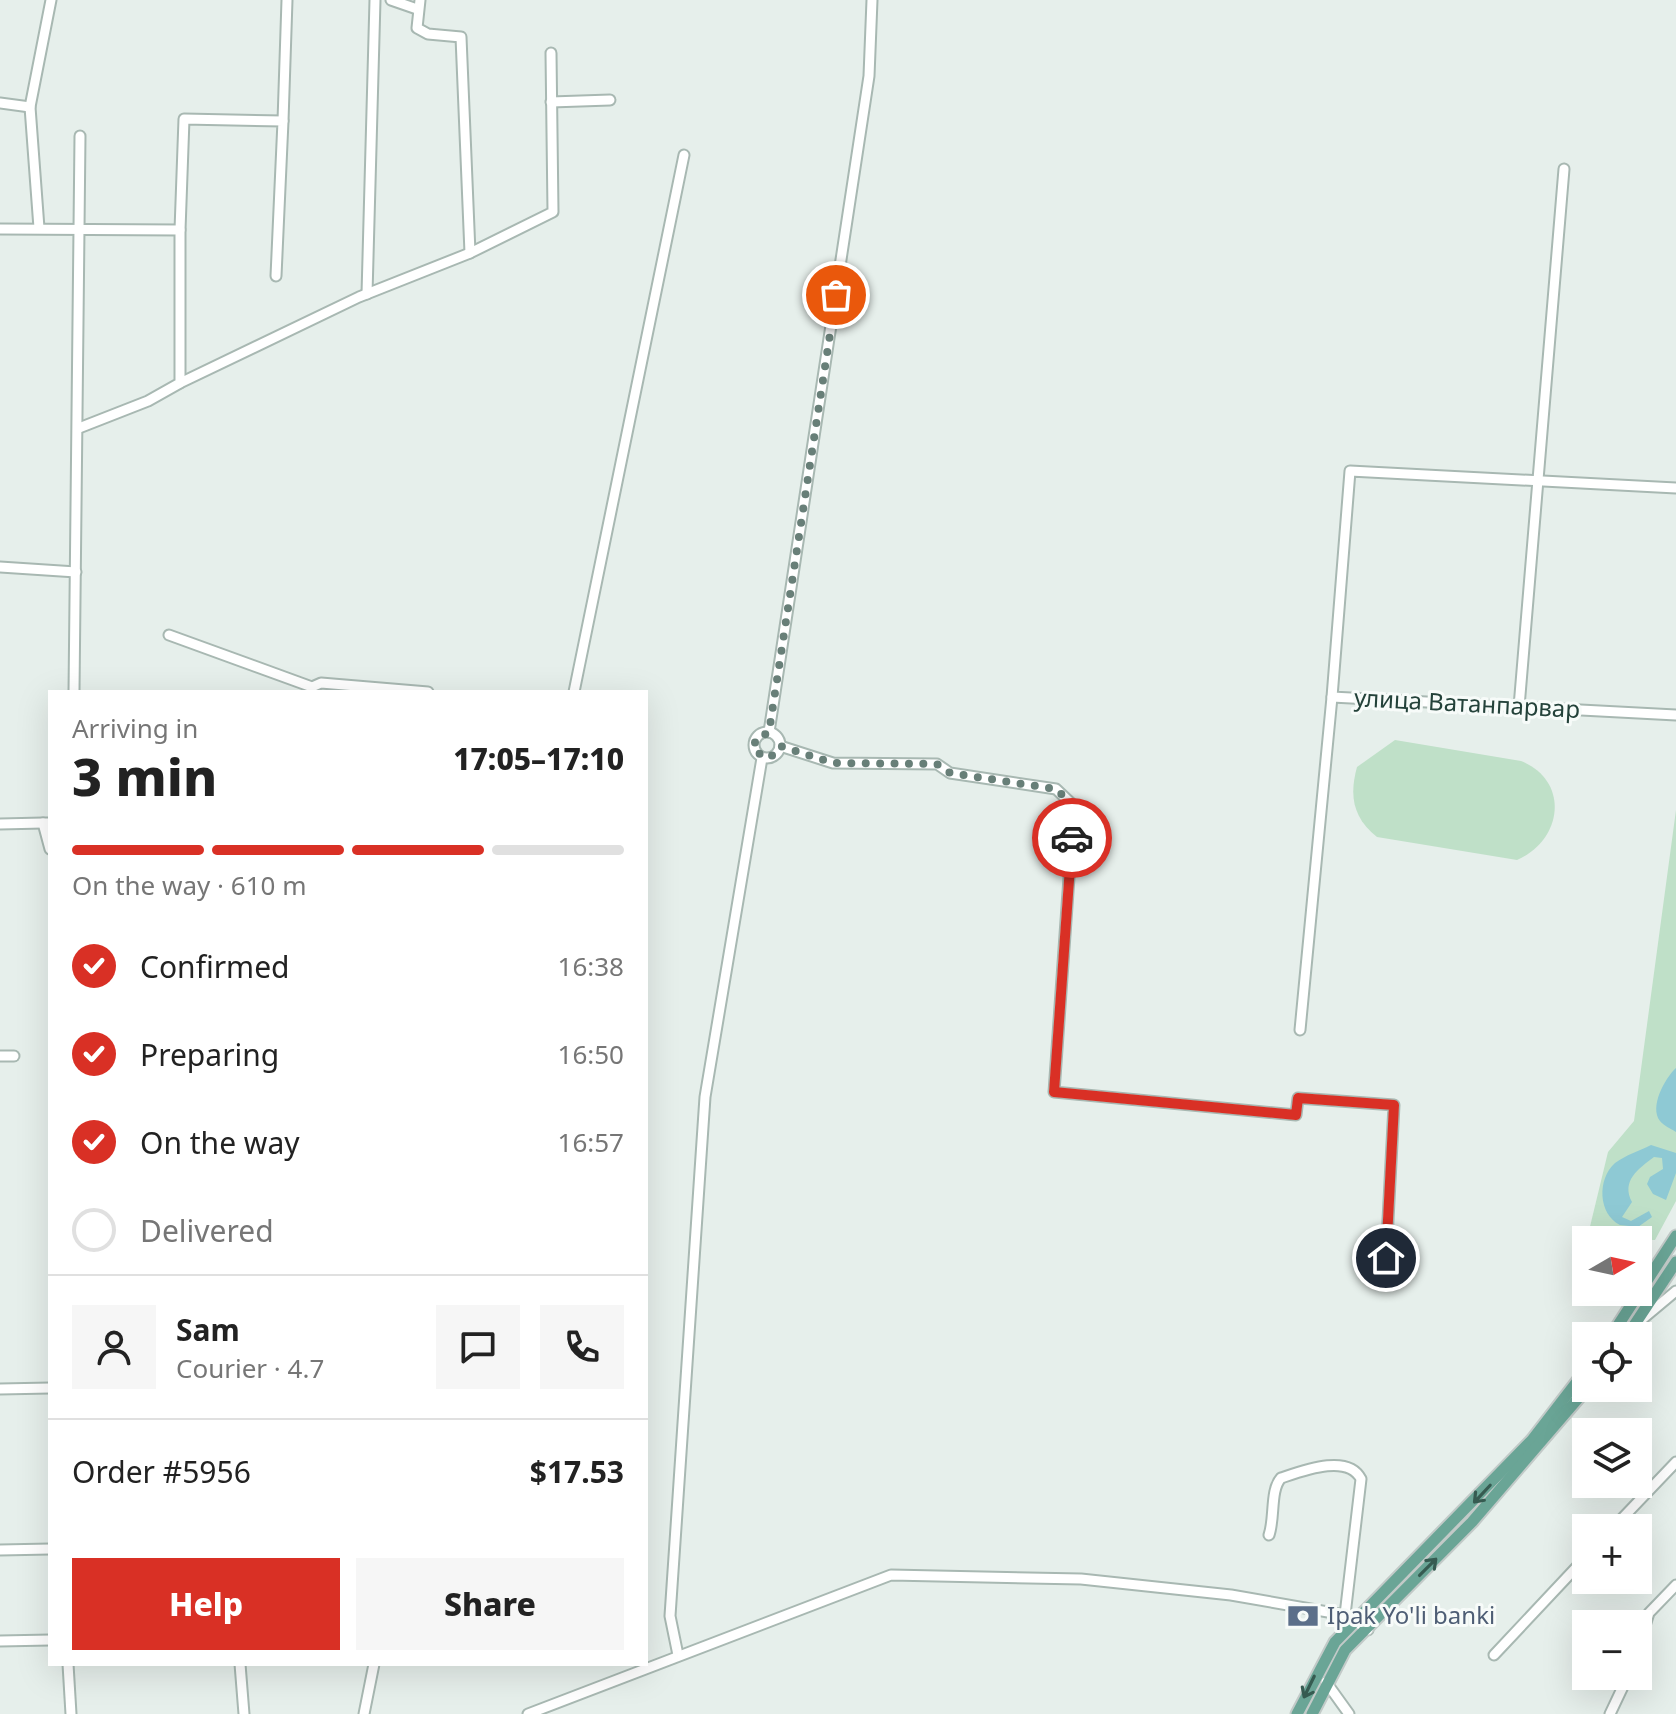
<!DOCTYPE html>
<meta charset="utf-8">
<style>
:root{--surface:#fff;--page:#f6f6f6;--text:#222;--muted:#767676;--line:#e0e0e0;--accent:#d93025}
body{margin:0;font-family:"Noto Sans",sans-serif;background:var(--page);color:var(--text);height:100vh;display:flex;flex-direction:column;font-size:30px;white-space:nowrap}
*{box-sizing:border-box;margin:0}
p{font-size:26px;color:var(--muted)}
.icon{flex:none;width:44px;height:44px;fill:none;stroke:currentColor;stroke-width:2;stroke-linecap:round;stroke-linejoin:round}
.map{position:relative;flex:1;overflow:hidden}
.sheet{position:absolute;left:48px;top:690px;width:600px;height:976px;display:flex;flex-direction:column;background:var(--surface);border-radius:0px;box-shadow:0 8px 32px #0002}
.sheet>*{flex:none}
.needle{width:52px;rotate:81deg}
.buttons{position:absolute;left:1572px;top:1226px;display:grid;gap:16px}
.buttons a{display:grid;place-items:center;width:80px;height:80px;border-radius:0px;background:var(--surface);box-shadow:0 8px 32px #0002;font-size:40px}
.pin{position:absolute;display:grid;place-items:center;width:68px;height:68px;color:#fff;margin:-34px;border:4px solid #fff;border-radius:50%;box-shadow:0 2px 8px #0007}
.courier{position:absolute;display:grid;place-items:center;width:80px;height:80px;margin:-40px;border:6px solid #d93025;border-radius:50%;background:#fff;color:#222;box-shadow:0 2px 10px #0007}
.headline em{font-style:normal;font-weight:800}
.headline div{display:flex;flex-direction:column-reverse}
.headline{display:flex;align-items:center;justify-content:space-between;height:136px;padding:0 24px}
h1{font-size:52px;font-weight:800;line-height:60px}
.bar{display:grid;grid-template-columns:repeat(4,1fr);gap:12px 8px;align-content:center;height:96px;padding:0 24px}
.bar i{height:10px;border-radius:6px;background:var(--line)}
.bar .active{background:var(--accent)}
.bar p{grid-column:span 4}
.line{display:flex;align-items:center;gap:20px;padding:0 24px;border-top:2px solid var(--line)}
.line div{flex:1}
.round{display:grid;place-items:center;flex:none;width:84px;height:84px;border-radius:0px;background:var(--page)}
ol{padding:0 24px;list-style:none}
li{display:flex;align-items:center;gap:24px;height:88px}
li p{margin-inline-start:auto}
li .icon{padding:8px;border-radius:50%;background:var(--accent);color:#fff;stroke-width:4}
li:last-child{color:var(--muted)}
li i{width:44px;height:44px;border:4px solid var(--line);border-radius:50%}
.button{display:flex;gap:16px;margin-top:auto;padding:16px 24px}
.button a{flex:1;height:92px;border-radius:0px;background:var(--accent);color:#fff;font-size:32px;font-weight:800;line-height:92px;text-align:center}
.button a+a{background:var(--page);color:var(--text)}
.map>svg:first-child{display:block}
</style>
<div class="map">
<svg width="1676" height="1714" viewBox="0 0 1676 1714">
<rect width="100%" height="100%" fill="#e6efeb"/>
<g fill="#bfe0c8">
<path d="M1395,740L1521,761C1570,781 1563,840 1517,860L1377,837C1353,818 1349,796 1357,767Z"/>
<polygon points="1676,810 1676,1201 1655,1240 1587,1239 1608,1152 1634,1121"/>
</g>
<g fill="#8ec9d4">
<path d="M1676,1068V1132C1671,1129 1663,1125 1660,1121C1649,1107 1665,1078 1676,1068Z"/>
<path d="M1651,1145L1676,1153V1173L1666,1200L1653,1194L1647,1184L1650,1177L1663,1169L1662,1158L1654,1157C1638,1169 1621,1181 1632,1202L1622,1217L1631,1221L1649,1211L1652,1217L1638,1227L1620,1225C1598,1214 1597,1179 1615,1163C1626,1155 1639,1151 1651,1145Z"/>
</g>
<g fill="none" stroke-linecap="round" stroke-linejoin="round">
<defs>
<g id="minor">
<polyline points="391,0 417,9"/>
<polyline points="420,0 417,28 428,34 461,37 470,253"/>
<polyline points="551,102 610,100"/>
<polyline points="0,103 30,107"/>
<polyline points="283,121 287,0"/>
<polyline points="39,228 30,107 51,0"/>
<polyline points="0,229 180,230 180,383 148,401 79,428"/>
<polyline points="180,230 184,119 283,121 276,276"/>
<polyline points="367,294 375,0"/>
<polyline points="180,383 359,297 470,253 553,212 551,53"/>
<polyline points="1676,488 1350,471 1332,697 1676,715"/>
<polyline points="0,567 76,572"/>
<polyline points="169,635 312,687 321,683 428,692"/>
<polyline points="74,692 80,136"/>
<polyline points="574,692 684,155"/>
<polyline points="1519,707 1564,169"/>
<circle cx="767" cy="745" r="13"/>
<polyline points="769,732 869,76 872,0"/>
<polyline points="780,746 833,763 937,764 950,773 1056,789 1074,806 1054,1092 1296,1115 1298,1098 1394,1105 1386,1258"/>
<polyline points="50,823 43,823 50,849"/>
<polyline points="0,824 43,823"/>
<polyline points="1300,1030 1332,697"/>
<polyline points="0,1056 14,1056"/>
<polyline points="1640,1321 1676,1291"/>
<polyline points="0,1389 50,1388"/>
<polyline points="1613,1528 1676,1462"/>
<path d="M1269,1535C1275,1518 1270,1490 1281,1478C1302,1471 1348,1453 1361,1479L1345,1615"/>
<polyline points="0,1550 50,1549"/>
<polyline points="0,1641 50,1640"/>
<polyline points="1638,1648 1649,1613 1676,1585"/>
<polyline points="678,1655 670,1616 705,1097 762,758"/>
<polyline points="1494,1655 1586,1557"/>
<polyline points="68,1664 71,1714"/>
<polyline points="240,1664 244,1714"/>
<polyline points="1326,1682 1349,1714"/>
<polyline points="364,1714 374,1664"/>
<polyline points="528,1714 891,1575 1081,1579 1231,1595 1345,1615 1368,1630"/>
<polyline points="1610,1714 1628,1676"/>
</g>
<g id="major">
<polyline points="1611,1336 1676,1236"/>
<polyline points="1627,1336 1676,1262"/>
<polyline points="1297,1714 1335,1642 1532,1440 1586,1370"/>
<polyline points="1312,1714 1345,1650 1472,1522 1587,1388"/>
</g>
</defs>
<use href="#minor" stroke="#a8b8b2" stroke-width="13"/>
<use href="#major" stroke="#c2cac8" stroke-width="15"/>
<use href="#minor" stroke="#fff" stroke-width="9"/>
<use href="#major" stroke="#6aa596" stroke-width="11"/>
</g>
<defs><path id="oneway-shaft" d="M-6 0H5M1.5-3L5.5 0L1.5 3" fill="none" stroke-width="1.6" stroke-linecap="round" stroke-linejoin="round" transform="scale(2)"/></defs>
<g stroke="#365b51">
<use href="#oneway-shaft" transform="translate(1482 1494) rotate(133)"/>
<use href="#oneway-shaft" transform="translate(1428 1567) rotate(-45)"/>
<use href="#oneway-shaft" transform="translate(1309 1687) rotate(116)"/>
</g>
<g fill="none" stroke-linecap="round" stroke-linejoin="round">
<polyline stroke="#687f78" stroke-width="8" stroke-dasharray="0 14.4" points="836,295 769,732 755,740 755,752 770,758 780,746 833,763 937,764 950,773 1056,789 1074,806 1072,838"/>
<polyline stroke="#d93025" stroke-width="10" points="1072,838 1054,1092 1296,1115 1298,1098 1394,1105 1386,1258"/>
</g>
<defs>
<symbol id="bank-bare" viewBox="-9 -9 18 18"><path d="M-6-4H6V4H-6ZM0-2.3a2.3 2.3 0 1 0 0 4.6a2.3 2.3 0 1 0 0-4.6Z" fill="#5c6f8a" stroke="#f7fbf9" stroke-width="2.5" paint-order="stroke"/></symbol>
</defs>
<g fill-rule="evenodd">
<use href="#bank-bare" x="1281" y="1594" width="44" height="44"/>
</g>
<g text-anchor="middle" stroke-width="6" stroke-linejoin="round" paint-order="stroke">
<g font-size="24" fill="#24423a" stroke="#f7fbf9">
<text transform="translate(1467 704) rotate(3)" y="8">улица Ватанпарвар</text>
</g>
<g font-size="24" fill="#4e5e75" stroke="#f7fbf9" text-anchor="start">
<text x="1327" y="1624">Ipak Yo'li banki</text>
</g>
</g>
</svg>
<div class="buttons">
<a><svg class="needle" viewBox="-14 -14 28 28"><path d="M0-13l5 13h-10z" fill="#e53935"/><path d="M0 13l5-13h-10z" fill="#767676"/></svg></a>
<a><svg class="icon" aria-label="locate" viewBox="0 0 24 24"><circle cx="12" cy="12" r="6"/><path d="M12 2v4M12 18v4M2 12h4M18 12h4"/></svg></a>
<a><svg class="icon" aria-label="layers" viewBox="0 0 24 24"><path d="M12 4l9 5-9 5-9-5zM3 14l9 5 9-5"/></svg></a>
<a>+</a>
<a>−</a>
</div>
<div class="pin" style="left:836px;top:295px;background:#ea580c"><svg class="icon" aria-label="bag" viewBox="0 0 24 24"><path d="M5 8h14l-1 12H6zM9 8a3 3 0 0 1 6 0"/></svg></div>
<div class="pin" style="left:1386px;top:1258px;background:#1f2937"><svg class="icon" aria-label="home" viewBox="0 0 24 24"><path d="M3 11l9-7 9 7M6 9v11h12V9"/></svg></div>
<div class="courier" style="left:1072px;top:838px"><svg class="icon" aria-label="car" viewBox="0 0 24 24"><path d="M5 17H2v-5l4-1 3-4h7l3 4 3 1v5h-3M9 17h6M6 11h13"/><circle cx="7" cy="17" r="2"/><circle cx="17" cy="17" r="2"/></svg></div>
<section class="sheet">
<div class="headline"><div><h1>3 min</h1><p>Arriving in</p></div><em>17:05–17:10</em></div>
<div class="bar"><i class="active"></i><i class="active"></i><i class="active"></i><i></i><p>On the way · 610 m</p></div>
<ol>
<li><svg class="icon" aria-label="check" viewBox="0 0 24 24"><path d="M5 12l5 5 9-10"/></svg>Confirmed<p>16:38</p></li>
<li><svg class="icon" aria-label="check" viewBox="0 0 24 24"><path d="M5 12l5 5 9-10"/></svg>Preparing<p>16:50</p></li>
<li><svg class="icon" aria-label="check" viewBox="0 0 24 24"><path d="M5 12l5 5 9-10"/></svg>On the way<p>16:57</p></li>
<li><i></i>Delivered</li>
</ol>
<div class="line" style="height:144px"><a class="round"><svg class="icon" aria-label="person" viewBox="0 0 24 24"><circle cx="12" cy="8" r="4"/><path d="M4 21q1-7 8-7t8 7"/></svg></a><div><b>Sam</b><p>Courier · 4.7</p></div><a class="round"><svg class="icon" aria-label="chat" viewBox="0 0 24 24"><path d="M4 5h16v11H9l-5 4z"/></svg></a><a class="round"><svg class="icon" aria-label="phone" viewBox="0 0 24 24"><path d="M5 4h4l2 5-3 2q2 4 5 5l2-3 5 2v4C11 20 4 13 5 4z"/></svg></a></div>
<div class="line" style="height:104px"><div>Order #5956</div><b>$17.53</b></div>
<div class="button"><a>Help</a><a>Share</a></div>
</section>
</div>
